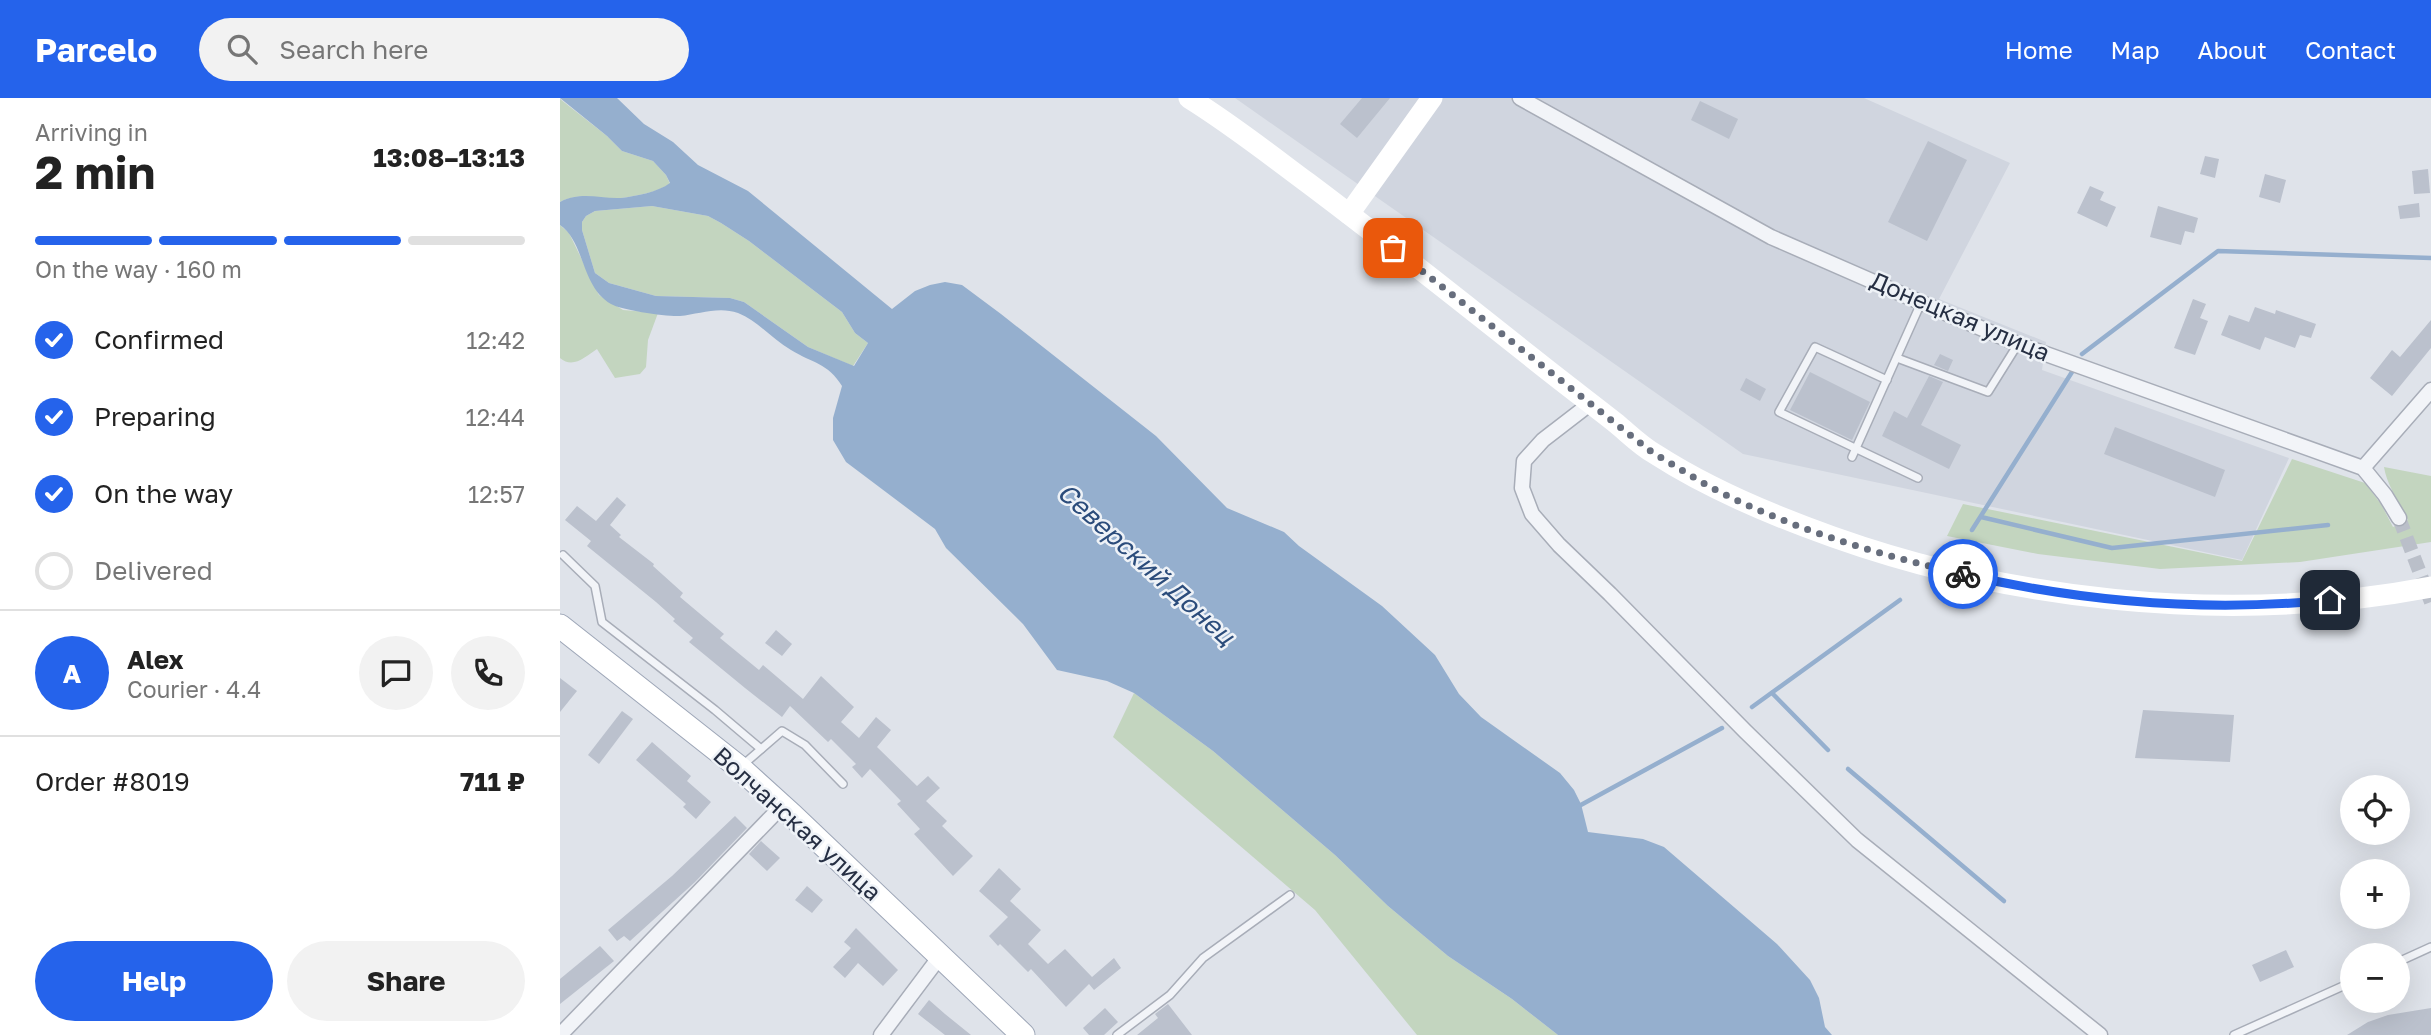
<!DOCTYPE html>
<meta charset="utf-8">
<style>
:root{--surface:#fff;--page:#f2f2f2;--text:#222;--muted:#767676;--line:#e0e0e0;--accent:#2563eb}
body{margin:0;font-family:"Golos Text",sans-serif;background:var(--page);color:var(--text);height:100vh;display:flex;flex-direction:column;font-size:26px;white-space:nowrap}
*{box-sizing:border-box;margin:0}
p{font-size:23px;color:var(--muted)}
.icon{flex:none;width:38px;height:38px;fill:none;stroke:currentColor;stroke-width:2;stroke-linecap:round;stroke-linejoin:round}
.map{position:relative;flex:1;overflow:hidden}
.drawer{display:flex;flex-direction:column;background:var(--surface);width:560px}
.drawer>*{flex:none}
.controls{position:absolute;left:1780px;top:677px;display:grid;gap:14px}
.controls a{display:grid;place-items:center;width:70px;height:70px;border-radius:50%;background:var(--surface);box-shadow:0 7px 28px #0002;font-size:35px}
.pin{position:absolute;display:grid;place-items:center;width:60px;height:60px;color:#fff;margin:-30px;border-radius:14px;box-shadow:0 4px 10px #0006}
.courier{position:absolute;display:grid;place-items:center;width:70px;height:70px;margin:-35px;border:5px solid #2563eb;border-radius:50%;background:#fff;color:#222;box-shadow:0 2px 9px #0007}
.headline em{font-style:normal;font-weight:700}
.headline div{display:flex;flex-direction:column-reverse}
.headline{display:flex;align-items:center;justify-content:space-between;height:119px;padding:0 35px}
h1{font-size:46px;font-weight:700;line-height:52px}
.bar{display:grid;grid-template-columns:repeat(4,1fr);gap:10px 7px;align-content:center;height:84px;padding:0 35px}
.bar i{height:9px;border-radius:5px;background:var(--line)}
.bar .active{background:var(--accent)}
.bar p{grid-column:span 4}
.line{display:flex;align-items:center;gap:18px;padding:0 35px;border-top:2px solid var(--line)}
.line div{flex:1}
.round{display:grid;place-items:center;flex:none;width:74px;height:74px;border-radius:37px;background:var(--page)}
ol{padding:0 35px;list-style:none}
li{display:flex;align-items:center;gap:21px;height:77px}
li p{margin-inline-start:auto}
li .icon{padding:7px;border-radius:50%;background:var(--accent);color:#fff;stroke-width:4}
li:last-child{color:var(--muted)}
li i{width:38px;height:38px;border:4px solid var(--line);border-radius:50%}
.primary-button{display:flex;gap:14px;margin-top:auto;padding:14px 35px}
.primary-button a{flex:1;height:80px;border-radius:42px;background:var(--accent);color:#fff;font-size:28px;font-weight:700;line-height:80px;text-align:center}
.primary-button a+a{background:var(--page);color:var(--text)}
header{display:flex;align-items:center;gap:42px;box-sizing:border-box;height:98px;padding:0 35px;background:var(--accent);color:#fff}
header strong{font-size:33px}
nav{display:flex;gap:38px;margin-inline-start:auto;font-size:24px}
.search{width:490px;height:63px;background:var(--page);display:flex;align-items:center;gap:18px;box-sizing:border-box;padding:0 24px;border-radius:38px;color:var(--muted);font-size:26px}
main{display:flex;flex:1;min-height:0}
.map>svg:first-child{display:block}
</style>
<header>
<strong>Parcelo</strong>
<div class="search"><svg class="icon" aria-label="search" viewBox="0 0 24 24"><circle cx="10" cy="10" r="6"/><path d="M15 15l6 6"/></svg>Search here</div>
<nav><a>Home</a><a>Map</a><a>About</a><a>Contact</a></nav>
</header>
<main>
<section class="drawer">
<div class="headline"><div><h1>2 min</h1><p>Arriving in</p></div><em>13:08–13:13</em></div>
<div class="bar"><i class="active"></i><i class="active"></i><i class="active"></i><i></i><p>On the way · 160 m</p></div>
<ol>
<li><svg class="icon" aria-label="check" viewBox="0 0 24 24"><path d="M5 12l5 5 9-10"/></svg>Confirmed<p>12:42</p></li>
<li><svg class="icon" aria-label="check" viewBox="0 0 24 24"><path d="M5 12l5 5 9-10"/></svg>Preparing<p>12:44</p></li>
<li><svg class="icon" aria-label="check" viewBox="0 0 24 24"><path d="M5 12l5 5 9-10"/></svg>On the way<p>12:57</p></li>
<li><i></i>Delivered</li>
</ol>
<div class="line" style="height:126px"><b class="round" style="background:var(--accent);color:#fff">A</b><div><b>Alex</b><p>Courier · 4.4</p></div><a class="round"><svg class="icon" aria-label="chat" viewBox="0 0 24 24"><path d="M4 5h16v11H9l-5 4z"/></svg></a><a class="round"><svg class="icon" aria-label="phone" viewBox="0 0 24 24"><path d="M5 4h4l2 5-3 2q2 4 5 5l2-3 5 2v4C11 20 4 13 5 4z"/></svg></a></div>
<div class="line" style="height:91px"><div>Order #8019</div><b>711 ₽</b></div>
<div class="primary-button"><a>Help</a><a>Share</a></div>
</section>
<div class="map">
<svg width="1871" height="937" viewBox="0 0 1871 937">
<rect width="100%" height="100%" fill="#dfe3ea"/>
<polygon fill="#d0d5df" points="675,0 1304,0 1450,65 1379,201 1486,244 1482,272 1729,360 1682,462 1183,356"/>
<g fill="#c3d5bf">
<path d="M0,1L47,38L62,53L93,63L106,77L110,86C97,94 77,98 61,100C41,102 20,93 0,104Z"/>
<polygon points="92,108 148,118 161,125 189,143 282,214 295,235 308,245 293,268 248,249 184,204 170,200 96,198 49,185 35,175 22,132 22,124 26,118 35,113"/>
<path d="M0,127L9,135L39,197L63,212L98,215L88,242L86,269L80,276L55,280L37,251C25,259 13,271 0,260Z"/>
<path d="M1732,361L1805,385L1821,406L1833,429L1848,422C1840,405 1827,388 1824,369L1871,378V444L1740,464L1600,471L1478,456L1387,438L1403,406L1682,463Z"/>
<polygon points="574,595 653,653 775,757 828,808 888,858 952,901 998,937 857,937 755,812 553,639"/>
</g>
<path fill="#95afce" fill-rule="evenodd" d="M0,0H57L84,26L113,44L138,67L188,93L332,211L355,193L370,187L385,184L402,187L441,216L596,338L667,410L724,434L739,448L822,508L875,557L899,596L921,619L1000,675L1014,692L1021,706L1028,734L1083,741L1104,749L1217,846L1250,882L1259,900L1265,929L1272,937H998L952,901L888,858L828,808L775,757L653,653L574,595L547,583L497,572L463,526L386,450L375,431L286,364L273,342V320L282,288C268,265 252,265 231,252C212,241 198,223 178,215C159,208 139,216 120,218C108,219 61,212 51,206C21,189 25,144 0,127V104C21,93 40,101 61,100C76,98 98,94 110,85L106,77L93,63L62,53L47,38ZM92,108L148,118L161,125L189,143L282,214L295,235L308,245L294,268L248,249L184,204L170,200L96,198L49,185L35,175L22,132V124L26,118L35,113Z"/>
<g fill="none" stroke-linecap="round" stroke-linejoin="round">
<g stroke="#95afce" stroke-width="4.5">
<polyline points="1522,256 1658,153 1871,160"/>
<polyline points="1421,419 1552,450 1768,427"/>
<polyline points="1412,432 1512,274"/>
<polyline points="1212,595 1268,652"/>
<polyline points="1192,609 1340,502"/>
<polyline points="1288,671 1444,803"/>
<polyline points="1019,708 1162,630"/>
</g>
</g>
<g fill="#bbc1cd">
<polygon points="802,0 830,0 797,40 780,26"/>
<polygon points="1140,3 1178,21 1169,41 1131,22"/>
<polygon points="1368,43 1407,62 1367,143 1328,124"/>
<polygon points="1645,58 1659,61 1655,80 1640,76"/>
<polygon points="1868,71 1870,95 1854,96 1852,73"/>
<polygon points="1705,76 1726,82 1720,105 1699,99"/>
<polygon points="1530,88 1544,94 1540,102 1556,109 1547,129 1517,115"/>
<polygon points="1859,105 1860,119 1840,121 1838,108"/>
<polygon points="1598,108 1638,120 1634,135 1625,133 1621,147 1590,139"/>
<polygon points="1633,201 1646,206 1640,220 1648,223 1635,257 1614,250"/>
<polygon points="1695,209 1715,216 1716,212 1756,226 1751,240 1740,237 1735,250 1705,239 1700,252 1661,237 1669,217 1689,224"/>
<polygon points="1871,222 1871,250 1832,298 1810,280 1832,252 1840,259"/>
<polygon points="1380,256 1393,262 1388,273 1374,267"/>
<polygon points="1250,274 1310,304 1292,342 1230,312"/>
<polygon points="1369,278 1383,284 1361,327 1401,347 1389,371 1322,338 1334,313 1347,320"/>
<polygon points="1186,280 1206,291 1200,303 1180,292"/>
<polygon points="1555,329 1665,372 1655,399 1544,356"/>
<polygon points="57,399 66,407 50,427 61,437 59,439 94,466 93,468 123,495 120,499 164,536 160,540 199,572 203,567 243,601 261,578 294,609 281,624 299,640 316,619 331,632 317,649 357,688 368,678 380,690 366,703 387,723 382,728 413,758 393,778 354,736 360,731 337,706 341,703 310,671 302,680 292,669 296,666 271,641 268,644 230,608 222,619 185,590 129,544 133,540 113,523 115,521 96,504 27,448 31,443 5,422 17,408 36,423"/>
<polygon points="216,532 232,546 222,558 205,545"/>
<polygon points="0,580 17,593 0,614"/>
<polygon points="1583,612 1674,617 1670,664 1575,660"/>
<polygon points="62,613 73,621 39,666 28,657"/>
<polygon points="92,644 131,678 127,683 151,704 136,721 123,709 126,706 76,662"/>
<polygon points="175,718 187,730 135,784 70,843 64,838 57,843 48,832 112,778"/>
<polygon points="201,743 220,760 207,773 189,756"/>
<polygon points="439,770 461,791 450,803 481,832 468,846 488,866 505,851 532,879 554,860 561,870 534,892 529,886 506,909 471,871 468,874 440,846 438,848 429,838 448,819 419,793"/>
<polygon points="247,788 263,802 252,815 235,802"/>
<polygon points="296,830 338,872 323,888 298,865 285,880 273,869 291,850 284,844"/>
<polygon points="40,848 54,863 0,906 0,881"/>
<polygon points="1726,852 1734,869 1700,884 1692,867"/>
<polygon points="369,902 385,916 411,937 385,937 358,916"/>
<polygon points="608,906 632,937 577,937 598,920 595,916"/>
<polygon points="545,910 558,924 544,937 529,937 523,930"/>
<polygon points="1871,910 1871,937 1787,937 1808,924 1828,917"/>
</g>
<g fill="none" stroke-linecap="round" stroke-linejoin="round">
<polyline stroke="#babfc9" stroke-width="14" stroke-dasharray="14 7" stroke-linecap="butt" points="1839,420 1871,504"/>
<defs>
<g id="lane">
<polyline points="1337,260 1428,294 1458,246"/>
<polyline points="1327,282 1255,249 1219,314 1358,380"/>
<polyline points="1292,359 1361,205"/>
<polyline points="3,457 35,488 42,524 155,612 201,651"/>
<polyline points="184,666 222,633 245,647 283,686"/>
<polyline points="1838,864 1871,849"/>
<polyline points="557,937 610,897 643,860 730,797"/>
<polyline points="1674,937 1792,884"/>
</g>
<g id="street">
<polyline points="960,0 1211,139 1362,205 1458,246 1803,370 1825,397 1839,420"/>
<polyline points="1031,305 983,342 964,363 962,390 972,416 999,447 1050,496 1185,633 1297,742 1540,937"/>
<polyline points="1803,370 1871,292"/>
<polyline points="0,937 222,708"/>
<polyline points="321,937 381,857"/>
</g>
<polyline id="primary" points="0,528 180,670 233,718 463,937"/>
</defs>
<use href="#lane" stroke="#a8adb8" stroke-width="10"/>
<use href="#street" stroke="#a8adb8" stroke-width="17"/>
<use href="#primary" stroke="#9da6b7" stroke-width="25"/>
<use href="#lane" stroke="#f2f4f8" stroke-width="7"/>
<use href="#street" stroke="#f2f4f8" stroke-width="14"/>
<g stroke="#fff" stroke-width="21">
<path d="M629,0C671,26 709,56 748,85C828,145 907,208 985,270C1009,289 1033,307 1057,326C1069,336 1081,348 1095,356C1143,387 1193,409 1246,429C1439,503 1667,528 1871,489"/>
<polyline points="789,116 872,0"/>
</g>
<use href="#primary" stroke="#fff" stroke-width="23"/>
</g>
<g fill="none" stroke-linecap="round" stroke-linejoin="round">
<path stroke="#676e7d" stroke-width="7" stroke-dasharray="0 12.6" d="M833,150L1093,355C1118,369 1142,386 1168,398C1242,434 1323,458 1403,476"/>
<path stroke="#2563eb" stroke-width="9" d="M1403,476C1522,504 1648,514 1770,502"/>
</g>
<g text-anchor="middle" stroke-width="5" stroke-linejoin="round" paint-order="stroke">
<g font-size="24" fill="#262f43" stroke="#eef2f7">
<text transform="translate(1400 219) rotate(23)" y="8">Донецкая улица</text>
<text transform="translate(237 726) rotate(42)" y="8">Волчанская улица</text>
</g>
<g font-size="26" font-style="italic" fill="#2b4c7b" stroke="#eef2f7">
<text transform="translate(586 466) rotate(42)" y="9">Северский Донец</text>
</g>
</g>
</svg>
<div class="controls">
<a><svg class="icon" aria-label="locate" viewBox="0 0 24 24"><circle cx="12" cy="12" r="6"/><path d="M12 2v4M12 18v4M2 12h4M18 12h4"/></svg></a>
<a>+</a>
<a>−</a>
</div>
<div class="pin" style="left:833px;top:150px;background:#ea580c"><svg class="icon" aria-label="bag" viewBox="0 0 24 24"><path d="M5 8h14l-1 12H6zM9 8a3 3 0 0 1 6 0"/></svg></div>
<div class="pin" style="left:1770px;top:502px;background:#1f2937"><svg class="icon" aria-label="home" viewBox="0 0 24 24"><path d="M3 11l9-7 9 7M6 9v11h12V9"/></svg></div>
<div class="courier" style="left:1403px;top:476px"><svg class="icon" aria-label="bike" viewBox="0 0 24 24"><circle cx="6" cy="16" r="4"/><circle cx="18" cy="16" r="4"/><path d="M6 16l4-8h5l3 8M10 8l3 8H6M13 5h3"/></svg></div>
</div>
</main>
